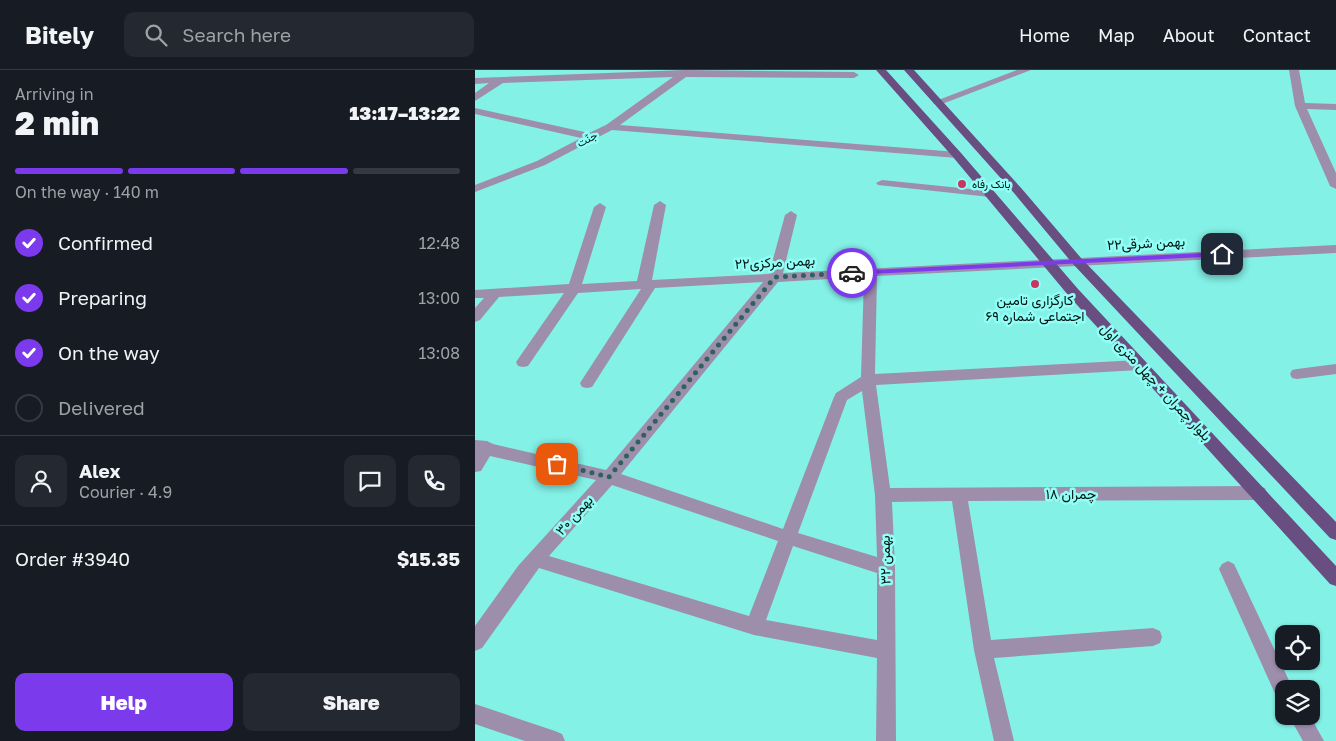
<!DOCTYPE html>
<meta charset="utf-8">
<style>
:root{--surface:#171b24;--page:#242831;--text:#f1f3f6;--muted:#9ea1a6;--line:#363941;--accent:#7c3aed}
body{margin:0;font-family:"Golos Text",Vazirmatn,sans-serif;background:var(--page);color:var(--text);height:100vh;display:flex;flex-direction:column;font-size:19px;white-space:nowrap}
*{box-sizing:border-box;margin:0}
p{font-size:16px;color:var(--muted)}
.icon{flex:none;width:28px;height:28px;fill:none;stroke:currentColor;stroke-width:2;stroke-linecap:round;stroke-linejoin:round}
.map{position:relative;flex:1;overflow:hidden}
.panel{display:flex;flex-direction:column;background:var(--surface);width:475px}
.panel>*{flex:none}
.buttons{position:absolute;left:800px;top:555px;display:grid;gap:10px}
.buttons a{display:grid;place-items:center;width:45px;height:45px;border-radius:10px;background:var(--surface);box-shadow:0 1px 4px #0004;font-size:25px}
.pin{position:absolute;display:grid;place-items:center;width:42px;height:42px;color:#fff;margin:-21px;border-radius:10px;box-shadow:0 2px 8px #0006}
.courier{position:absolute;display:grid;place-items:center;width:50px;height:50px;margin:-25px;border:4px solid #7c3aed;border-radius:50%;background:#fff;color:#222;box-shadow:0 1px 6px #0007}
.head em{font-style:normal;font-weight:800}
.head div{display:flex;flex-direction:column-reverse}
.head{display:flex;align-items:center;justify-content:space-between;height:85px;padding:0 15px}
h1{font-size:32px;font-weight:800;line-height:38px}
.bar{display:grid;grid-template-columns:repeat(4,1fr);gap:8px 5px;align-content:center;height:60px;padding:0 15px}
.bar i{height:6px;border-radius:4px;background:var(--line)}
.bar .on{background:var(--accent)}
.bar p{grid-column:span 4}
.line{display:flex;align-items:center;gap:12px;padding:0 15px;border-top:1px solid var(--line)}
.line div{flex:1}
.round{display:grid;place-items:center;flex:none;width:52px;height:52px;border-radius:10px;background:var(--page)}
ol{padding:0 15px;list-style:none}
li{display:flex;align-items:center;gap:15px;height:55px}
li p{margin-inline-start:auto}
li .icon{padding:5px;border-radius:50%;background:var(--accent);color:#fff;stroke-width:4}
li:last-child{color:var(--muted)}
li i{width:28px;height:28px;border:2px solid var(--line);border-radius:50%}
.action{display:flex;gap:10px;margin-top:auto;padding:10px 15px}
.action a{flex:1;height:58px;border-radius:10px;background:var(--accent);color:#fff;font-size:20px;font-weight:800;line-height:58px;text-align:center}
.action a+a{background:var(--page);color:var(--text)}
header{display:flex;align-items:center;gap:30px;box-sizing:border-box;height:70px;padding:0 25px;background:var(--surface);border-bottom:1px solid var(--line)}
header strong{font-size:24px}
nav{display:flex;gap:28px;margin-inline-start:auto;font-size:18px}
.search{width:350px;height:45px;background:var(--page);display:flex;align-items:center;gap:12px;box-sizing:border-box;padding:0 18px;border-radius:10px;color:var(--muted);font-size:19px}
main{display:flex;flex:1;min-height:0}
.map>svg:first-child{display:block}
</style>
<header>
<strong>Bitely</strong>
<div class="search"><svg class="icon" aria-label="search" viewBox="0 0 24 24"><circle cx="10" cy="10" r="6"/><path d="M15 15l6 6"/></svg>Search here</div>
<nav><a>Home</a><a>Map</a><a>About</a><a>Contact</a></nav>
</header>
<main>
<section class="panel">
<div class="head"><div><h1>2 min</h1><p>Arriving in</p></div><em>13:17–13:22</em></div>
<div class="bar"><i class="on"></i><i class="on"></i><i class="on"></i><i></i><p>On the way · 140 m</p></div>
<ol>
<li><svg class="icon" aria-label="check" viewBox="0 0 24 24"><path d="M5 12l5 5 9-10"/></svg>Confirmed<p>12:48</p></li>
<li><svg class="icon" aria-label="check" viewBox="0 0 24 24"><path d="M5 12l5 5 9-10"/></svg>Preparing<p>13:00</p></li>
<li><svg class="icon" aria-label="check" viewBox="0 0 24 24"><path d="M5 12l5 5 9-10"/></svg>On the way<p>13:08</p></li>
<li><i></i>Delivered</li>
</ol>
<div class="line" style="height:90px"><a class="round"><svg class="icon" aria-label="person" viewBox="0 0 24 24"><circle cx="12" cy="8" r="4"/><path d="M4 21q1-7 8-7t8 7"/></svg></a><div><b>Alex</b><p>Courier · 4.9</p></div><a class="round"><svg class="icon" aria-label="chat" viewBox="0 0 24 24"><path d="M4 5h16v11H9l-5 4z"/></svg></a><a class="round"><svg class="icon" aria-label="phone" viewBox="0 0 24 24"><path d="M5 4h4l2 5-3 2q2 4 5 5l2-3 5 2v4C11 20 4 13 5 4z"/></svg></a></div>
<div class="line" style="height:65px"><div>Order #3940</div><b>$15.35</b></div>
<div class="action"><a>Help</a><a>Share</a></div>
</section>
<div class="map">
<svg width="861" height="671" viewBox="0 0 861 671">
<rect width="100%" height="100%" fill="#84f1e7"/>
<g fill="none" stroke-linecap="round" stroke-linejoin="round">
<g fill="#9d8eac" fill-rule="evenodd">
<polygon points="210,0 379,2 384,5 379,8 211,7 145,55 482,82 488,85 482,88 137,60 70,95 0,122 0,115 62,91 106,68 0,44 0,38 114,63 131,55 198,7 28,13 0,31 0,23 14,13 0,14 0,8"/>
<polygon points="542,0 556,0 467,34 459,34 458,32"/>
<polygon points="814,0 824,0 830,33 861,34 861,40 832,39 861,103 861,119 855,116 820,36"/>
<polygon points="407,110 515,121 521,124 515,127 403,115 401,113"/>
<path d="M185,131L191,135L177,210L294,204L310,145L316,141L322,145L308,203L861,175V183L402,206L400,304L664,290L669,291L671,295L669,299L664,300L401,315L415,418L784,416L790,418L792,423L790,428L784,430L493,431L516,570L678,558L685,561L687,567L685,573L678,576L519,588L539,671H519L499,580L477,431L417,432L420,498L421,671H401L402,588L279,565L64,498L7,578L0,581V556L43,496L121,410L15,386L6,401L0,402V370L12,371L18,374L131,400L288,212L180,218L117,317L112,318L107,317L105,313L166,219L103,223L53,296L48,297L43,296L41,292L89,223L24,227L5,250L0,252V238L9,228H0V220L94,214L119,137L125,133L131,137L107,214L162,211L179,135ZM389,207L386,307L361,323L359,327L308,459L146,404L303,212ZM387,321L400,425L402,487L323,463L372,330ZM137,415L303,471L274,546L74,486ZM318,476L402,503V570L291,550Z"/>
<polygon points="861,294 861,304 822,309 817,308 815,304 817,300 822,299"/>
<polygon points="753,491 759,494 818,619 809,619 809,630 802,628 744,499 747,494"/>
<polygon points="0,634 80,661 87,664 90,671 50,671 0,654"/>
<polygon points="814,646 835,646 849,671 828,671"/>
</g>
<g fill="#694e82" fill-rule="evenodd">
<polygon points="401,0 411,0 486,83 603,219 861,496 861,516 855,514 593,225 478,87"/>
<polygon points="429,0 439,0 547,119 606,188 861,452 861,470 855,468 598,194 539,123"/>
</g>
</g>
<polygon fill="#7c3aed" points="747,182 749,183 749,186 377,205 373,203 377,201"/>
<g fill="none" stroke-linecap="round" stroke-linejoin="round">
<polyline stroke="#2e625e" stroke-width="5" stroke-dasharray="0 9" points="82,394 134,407 300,207 377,203"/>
</g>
<g fill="#c53761" stroke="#91fff5" stroke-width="2">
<circle cx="487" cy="114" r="5"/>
<circle cx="560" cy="214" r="5"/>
</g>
<g text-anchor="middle" stroke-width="5" stroke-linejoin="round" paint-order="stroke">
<g font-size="11" fill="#001514" stroke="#91fff5">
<text transform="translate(112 69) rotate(-28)" y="4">جنّت</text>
</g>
<g font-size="11" fill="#001514" stroke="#91fff5" text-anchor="start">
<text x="497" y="118">بانک رفاه</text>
</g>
<g font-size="14" fill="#001514" stroke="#91fff5">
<text transform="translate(671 173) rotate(-3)" y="5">۲۲بهمن شرقی</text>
<text transform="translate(300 192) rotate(-3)" y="5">۲۲بهمن مرکزی</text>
<text transform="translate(681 312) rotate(47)" y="5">بلوار چمران + چهل متری اول</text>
<text x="596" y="429">چمران ۱۸</text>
<text transform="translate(99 445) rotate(-48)" y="5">بهمن ۳۰</text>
<text transform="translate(410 490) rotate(-91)" y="5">بهمن ۳۲</text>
</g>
<g font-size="14" fill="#001514" stroke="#91fff5">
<text x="560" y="235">کارگزاری تامین<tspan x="560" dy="16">اجتماعی شماره ۶۹</tspan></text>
</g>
</g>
</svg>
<div class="buttons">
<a><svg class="icon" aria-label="locate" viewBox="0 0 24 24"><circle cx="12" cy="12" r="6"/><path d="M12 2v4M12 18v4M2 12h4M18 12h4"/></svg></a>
<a><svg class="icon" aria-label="layers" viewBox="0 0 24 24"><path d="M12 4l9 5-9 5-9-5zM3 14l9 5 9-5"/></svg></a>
</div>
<div class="pin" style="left:82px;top:394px;background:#ea580c"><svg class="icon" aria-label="bag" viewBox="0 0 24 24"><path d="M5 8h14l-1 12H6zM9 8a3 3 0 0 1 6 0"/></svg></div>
<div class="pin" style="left:747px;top:184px;background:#1f2937"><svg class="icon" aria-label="home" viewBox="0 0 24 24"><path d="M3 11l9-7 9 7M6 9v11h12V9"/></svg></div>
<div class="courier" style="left:377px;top:203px"><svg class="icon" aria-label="car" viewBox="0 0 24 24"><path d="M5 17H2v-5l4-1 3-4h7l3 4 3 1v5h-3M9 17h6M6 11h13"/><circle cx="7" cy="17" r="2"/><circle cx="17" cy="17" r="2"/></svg></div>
</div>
</main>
